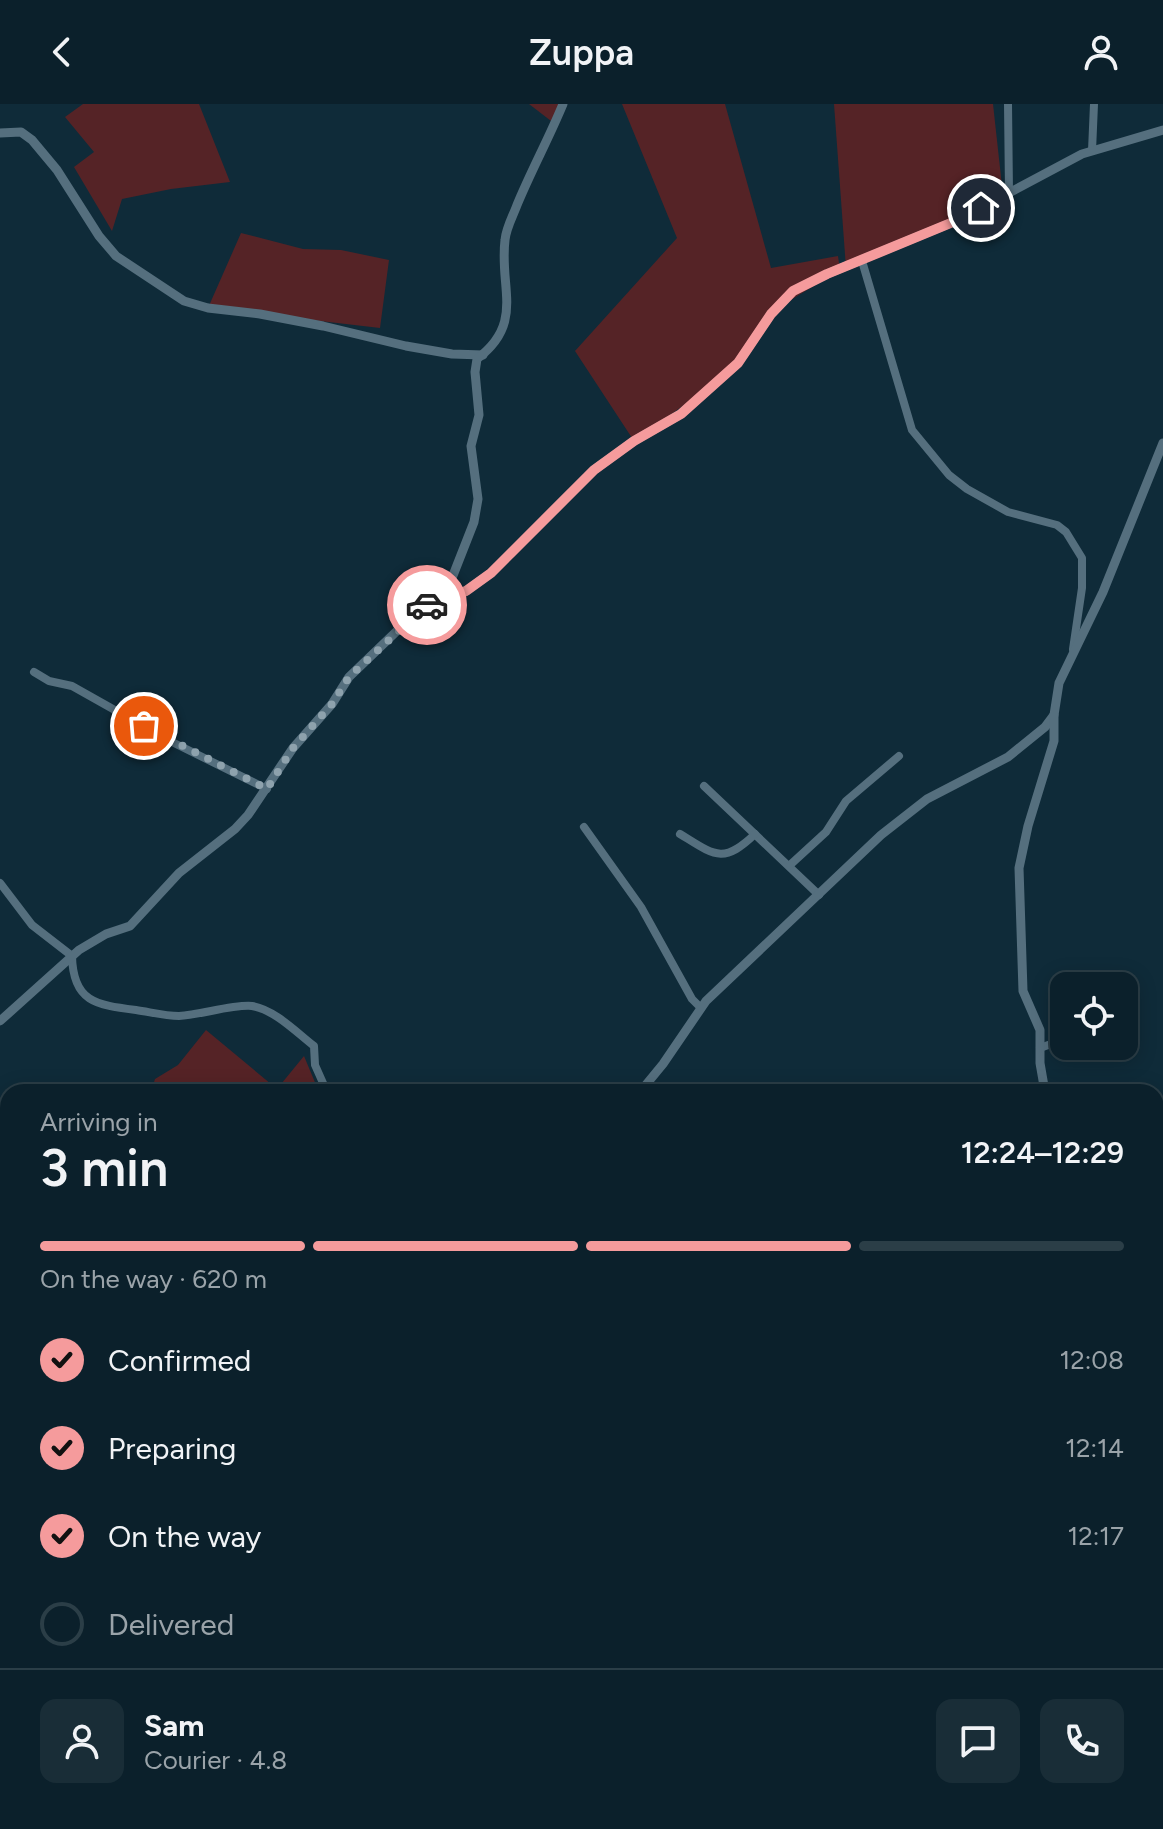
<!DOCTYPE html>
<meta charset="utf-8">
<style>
:root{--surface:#0b202b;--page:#192d37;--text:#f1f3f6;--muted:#9aa3a9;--line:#2b3e47;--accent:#f59b9c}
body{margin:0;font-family:Figtree,sans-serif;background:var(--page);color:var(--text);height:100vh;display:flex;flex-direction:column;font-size:30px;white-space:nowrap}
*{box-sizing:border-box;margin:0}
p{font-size:26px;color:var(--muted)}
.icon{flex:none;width:44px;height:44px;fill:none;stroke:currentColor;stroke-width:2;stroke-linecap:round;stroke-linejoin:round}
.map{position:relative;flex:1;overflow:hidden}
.drawer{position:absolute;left:0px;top:980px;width:1164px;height:746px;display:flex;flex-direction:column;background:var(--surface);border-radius:24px 24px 0 0;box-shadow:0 4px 20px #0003,0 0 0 2px var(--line)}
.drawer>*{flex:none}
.buttons{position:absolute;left:1050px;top:868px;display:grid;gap:16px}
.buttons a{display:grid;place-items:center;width:88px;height:88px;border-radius:16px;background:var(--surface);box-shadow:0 4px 20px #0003,0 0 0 2px var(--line);font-size:40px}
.pin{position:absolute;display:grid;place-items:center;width:68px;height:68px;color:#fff;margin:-34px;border:4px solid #fff;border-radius:50%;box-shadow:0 2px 8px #0007}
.courier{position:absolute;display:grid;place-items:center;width:80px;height:80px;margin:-40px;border:6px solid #f59b9c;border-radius:50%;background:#fff;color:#222;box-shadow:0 2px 10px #0007}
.headline em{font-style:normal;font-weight:600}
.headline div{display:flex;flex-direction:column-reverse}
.headline{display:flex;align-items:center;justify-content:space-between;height:136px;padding:0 40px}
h1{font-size:52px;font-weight:600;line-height:60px}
.bar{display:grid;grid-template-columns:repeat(4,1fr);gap:12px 8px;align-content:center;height:96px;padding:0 40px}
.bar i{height:10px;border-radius:6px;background:var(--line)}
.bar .on{background:var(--accent)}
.bar p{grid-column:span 4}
.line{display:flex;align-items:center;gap:20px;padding:0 40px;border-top:2px solid var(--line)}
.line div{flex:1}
.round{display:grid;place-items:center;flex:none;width:84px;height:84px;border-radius:16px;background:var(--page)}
ol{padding:0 40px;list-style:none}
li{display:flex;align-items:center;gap:24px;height:88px}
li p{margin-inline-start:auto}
li .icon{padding:8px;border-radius:50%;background:var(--accent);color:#111;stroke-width:4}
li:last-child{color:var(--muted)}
li i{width:44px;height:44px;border:4px solid var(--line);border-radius:50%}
header{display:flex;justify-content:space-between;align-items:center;height:104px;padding:0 40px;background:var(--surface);font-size:36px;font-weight:600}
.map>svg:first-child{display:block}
</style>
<header><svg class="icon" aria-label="back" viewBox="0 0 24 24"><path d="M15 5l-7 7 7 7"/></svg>Zuppa<svg class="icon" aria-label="person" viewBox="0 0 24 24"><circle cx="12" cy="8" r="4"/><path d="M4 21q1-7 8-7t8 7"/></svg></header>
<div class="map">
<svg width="1163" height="1725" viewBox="0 0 1163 1725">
<rect width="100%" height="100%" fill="#0f2b39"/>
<g fill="#552326">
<polygon points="83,0 199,0 230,78 171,85 122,95 112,127 74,63 94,48 65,13"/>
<polygon points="529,0 562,0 555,20"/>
<polygon points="622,0 725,0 771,164 838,152 840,166 776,205 724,272 634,337 575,247 677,134"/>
<polygon points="834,0 993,0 1003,91 846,164"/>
<polygon points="241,129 303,145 341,146 389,156 380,224 208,204"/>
<polygon points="206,926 277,985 304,952 319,988 151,988 155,975 178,961"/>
<polygon points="8,1283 8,1549 0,1547 0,1285"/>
</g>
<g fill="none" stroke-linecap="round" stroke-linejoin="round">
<g stroke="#556f7e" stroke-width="8">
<polyline points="1008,0 1009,88"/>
<polyline points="1092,47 1094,0"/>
<polyline points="862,157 912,326 949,371 967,385 1008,408 1057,421 1066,428 1082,454 1082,484 1073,545"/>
<polyline points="34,568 49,577 72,582 168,636 267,685"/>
<polyline points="704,682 819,791"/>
<polyline points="584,723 641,803 692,895 701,904"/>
<path d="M680,730C714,751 723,761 755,730"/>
<polyline points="790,761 826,728 846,697 899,652"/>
<path d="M0,779L32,821L72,852C73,898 96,901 136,906C150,908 165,912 179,912C200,911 234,900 252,902C275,906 296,928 314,942L315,961L327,988"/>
<polyline points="1040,944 1062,936"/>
<polyline points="0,1276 8,1285"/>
<polyline points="574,1718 580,1725"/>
</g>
<g stroke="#556f7e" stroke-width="9">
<polyline points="0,29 21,28 32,36 57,66 99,132 116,152 184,197 208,204 260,210 323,222 406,242 452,250 483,251"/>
<polyline points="428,501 466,487 491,469 594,366 634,337 681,310 738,259 771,210 793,187 827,170 958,116 1082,50 1163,26"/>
<path d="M0,917L79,846L106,830L130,822L179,769L235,725L248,711L293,644L332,600L349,573L452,474L474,418L478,395L471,342L479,311L475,268L477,255C525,219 499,184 505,136C506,124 513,112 517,101C531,67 549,34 563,0"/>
<polyline points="640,988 663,960 706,897 881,731 927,695 1008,653 1045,623 1054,611"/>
<polyline points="1045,988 1040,959 1040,926 1023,887 1019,764 1028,722 1054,637 1054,611 1059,579 1103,488 1163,339"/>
<polyline points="1156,1226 1163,1231"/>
<polyline points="1156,1269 1163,1265"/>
<polyline points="0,1564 8,1566"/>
<polyline points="1156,1655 1163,1656"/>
<polyline points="348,1718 360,1725"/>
<polyline points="24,1725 35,1718"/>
<polyline points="475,1725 497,1718"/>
</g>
</g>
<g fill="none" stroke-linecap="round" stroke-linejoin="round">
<polyline stroke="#8ea2ad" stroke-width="8" stroke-dasharray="0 14.4" points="144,622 267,685 293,644 332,600 349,573 427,501"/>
<polyline stroke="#f59b9c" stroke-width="10" points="427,501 466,487 491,469 594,366 634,337 681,310 738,259 771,210 793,187 827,170 958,116 981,104"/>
</g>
</svg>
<div class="buttons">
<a><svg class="icon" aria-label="locate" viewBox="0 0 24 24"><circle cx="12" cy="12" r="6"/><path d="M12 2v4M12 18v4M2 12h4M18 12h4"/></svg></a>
</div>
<div class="pin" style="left:144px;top:622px;background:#ea580c"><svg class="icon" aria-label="bag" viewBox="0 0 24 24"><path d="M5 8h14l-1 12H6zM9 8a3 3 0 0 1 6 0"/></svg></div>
<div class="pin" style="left:981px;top:104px;background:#1f2937"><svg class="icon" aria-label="home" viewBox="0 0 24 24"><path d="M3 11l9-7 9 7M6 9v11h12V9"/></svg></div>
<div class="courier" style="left:427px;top:501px"><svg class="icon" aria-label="car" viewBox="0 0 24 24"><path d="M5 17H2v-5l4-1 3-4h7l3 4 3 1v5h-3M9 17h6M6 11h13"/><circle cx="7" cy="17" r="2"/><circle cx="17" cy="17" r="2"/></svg></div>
<section class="drawer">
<div class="headline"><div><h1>3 min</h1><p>Arriving in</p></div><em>12:24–12:29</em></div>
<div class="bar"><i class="on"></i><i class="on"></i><i class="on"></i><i></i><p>On the way · 620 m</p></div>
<ol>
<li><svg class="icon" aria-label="check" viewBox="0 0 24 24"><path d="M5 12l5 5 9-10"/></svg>Confirmed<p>12:08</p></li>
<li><svg class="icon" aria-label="check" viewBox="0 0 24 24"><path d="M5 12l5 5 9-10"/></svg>Preparing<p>12:14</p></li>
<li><svg class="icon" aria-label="check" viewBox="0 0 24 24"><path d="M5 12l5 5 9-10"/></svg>On the way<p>12:17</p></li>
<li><i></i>Delivered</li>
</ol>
<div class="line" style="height:144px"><a class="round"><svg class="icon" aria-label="person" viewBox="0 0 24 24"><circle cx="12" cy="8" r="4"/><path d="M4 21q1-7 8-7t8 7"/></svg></a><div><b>Sam</b><p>Courier · 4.8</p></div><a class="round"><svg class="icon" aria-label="chat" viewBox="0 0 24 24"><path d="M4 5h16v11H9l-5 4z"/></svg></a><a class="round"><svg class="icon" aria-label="phone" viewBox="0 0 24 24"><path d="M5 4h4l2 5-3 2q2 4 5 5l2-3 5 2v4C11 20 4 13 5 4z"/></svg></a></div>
</section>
</div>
